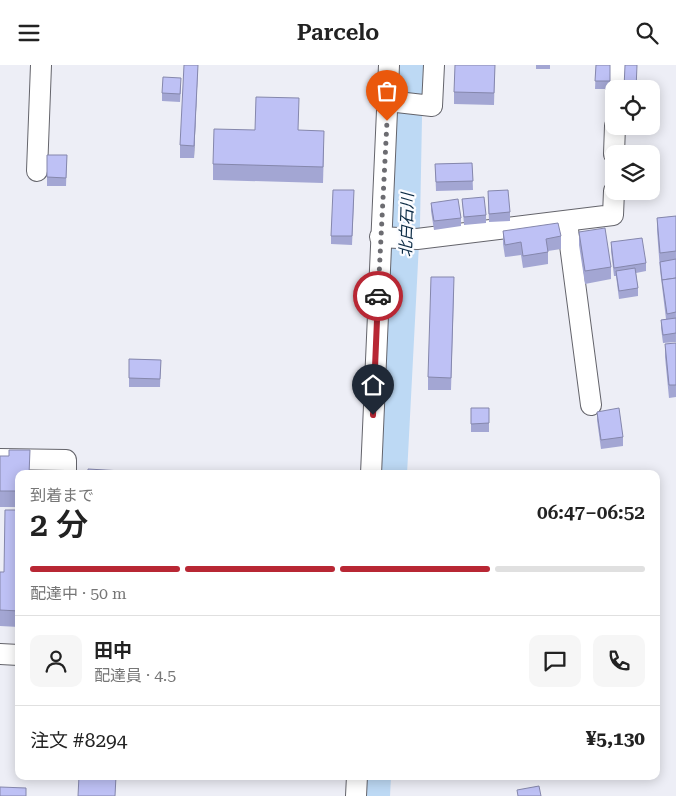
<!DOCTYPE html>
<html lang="ja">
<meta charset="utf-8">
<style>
:root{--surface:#fff;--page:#f6f6f6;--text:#222;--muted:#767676;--line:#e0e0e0;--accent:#b82734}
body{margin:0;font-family:"Roboto Serif","Noto Sans JP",serif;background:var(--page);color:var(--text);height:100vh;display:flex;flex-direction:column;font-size:19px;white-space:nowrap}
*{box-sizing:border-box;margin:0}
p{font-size:16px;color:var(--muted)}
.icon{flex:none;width:28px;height:28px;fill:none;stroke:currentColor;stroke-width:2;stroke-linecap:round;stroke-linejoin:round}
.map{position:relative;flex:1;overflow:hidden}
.details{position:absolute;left:15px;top:405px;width:645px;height:310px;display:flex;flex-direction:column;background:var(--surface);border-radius:10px;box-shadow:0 2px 12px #0003}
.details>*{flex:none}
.tools{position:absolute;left:605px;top:15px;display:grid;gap:10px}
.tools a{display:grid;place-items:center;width:55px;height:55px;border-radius:10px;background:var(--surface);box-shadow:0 2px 12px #0003;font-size:25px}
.pin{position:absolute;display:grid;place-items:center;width:42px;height:42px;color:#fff;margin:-51px -21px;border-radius:50% 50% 50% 0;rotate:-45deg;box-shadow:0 0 5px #0007}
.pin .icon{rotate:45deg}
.courier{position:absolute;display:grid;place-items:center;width:50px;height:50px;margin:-25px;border:4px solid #b82734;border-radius:50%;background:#fff;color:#222;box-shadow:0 1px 6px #0007}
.head em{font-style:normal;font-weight:600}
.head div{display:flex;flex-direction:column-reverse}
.head{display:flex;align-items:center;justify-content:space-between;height:85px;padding:0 15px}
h1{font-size:32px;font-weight:600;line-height:38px}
.bar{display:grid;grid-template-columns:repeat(4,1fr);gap:8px 5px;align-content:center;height:60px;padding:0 15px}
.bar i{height:6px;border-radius:4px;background:var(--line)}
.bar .on{background:var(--accent)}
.bar p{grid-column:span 4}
.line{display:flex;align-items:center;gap:12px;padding:0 15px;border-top:1px solid var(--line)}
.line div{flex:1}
.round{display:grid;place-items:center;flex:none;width:52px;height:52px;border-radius:10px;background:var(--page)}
header{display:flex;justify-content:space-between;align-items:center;height:65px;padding:0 15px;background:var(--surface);font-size:22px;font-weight:600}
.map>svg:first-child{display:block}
</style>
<header><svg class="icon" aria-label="menu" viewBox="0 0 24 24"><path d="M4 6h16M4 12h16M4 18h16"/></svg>Parcelo<svg class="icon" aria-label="search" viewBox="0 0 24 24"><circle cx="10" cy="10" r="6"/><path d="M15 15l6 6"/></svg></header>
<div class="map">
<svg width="676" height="731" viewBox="0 0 676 731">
<rect width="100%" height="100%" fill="#edeef6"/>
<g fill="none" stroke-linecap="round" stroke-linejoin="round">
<g stroke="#bdd9f4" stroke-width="28">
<polyline points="393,409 406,159 409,0"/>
<polyline points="376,731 377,711"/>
</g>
<defs>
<g id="minor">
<polyline points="616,24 616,0"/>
<polyline points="388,36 432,41 434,0"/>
<polyline points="614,89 615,61"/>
<polyline points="37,106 41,0"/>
<polyline points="567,157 591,340"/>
<polyline points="380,172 417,174 613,150 614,126"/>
<polyline points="0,394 66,395 66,409"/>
<polyline points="371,409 389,0"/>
<polyline points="0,589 19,590"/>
<polyline points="356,731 357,711"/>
</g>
</defs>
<use href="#minor" stroke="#64646b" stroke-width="22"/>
<use href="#minor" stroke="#fff" stroke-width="20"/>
</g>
<g fill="#a3a6d3">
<polygon points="198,0 194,93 180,93 180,80"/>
<polygon points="495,0 494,40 454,39 454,27"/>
<rect x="536" y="0" width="14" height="4"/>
<polygon points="596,0 610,0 610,24 595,24"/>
<polygon points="181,22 180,37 162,36 162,28"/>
<polygon points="299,65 324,82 323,118 213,115 213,99"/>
<polygon points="47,90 67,90 66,121 47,121"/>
<polygon points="472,98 473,125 436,126 435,99"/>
<polygon points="488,126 510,147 510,156 489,157"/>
<polygon points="354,134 352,180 331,179 331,171"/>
<polygon points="462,134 486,150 486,158 464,160"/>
<polygon points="431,138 461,153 461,161 434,165 431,146"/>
<polygon points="676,151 676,277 663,278 661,263 661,255 666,254 660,205 657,165 657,153"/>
<polygon points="503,166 561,171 561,184 548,186 548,199 523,203 521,190 505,192 503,179"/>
<polygon points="579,167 611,202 611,214 585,219 579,180"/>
<polygon points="611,177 646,198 646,206 636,208 638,223 638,231 619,234 616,211 614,211 611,186"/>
<polygon points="454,225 451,325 428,325 428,312"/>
<polygon points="676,278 676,332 669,333 665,292 665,279"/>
<polygon points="129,294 161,295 160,322 129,322"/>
<rect x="471" y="343" width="18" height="24"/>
<polygon points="597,347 623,372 623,381 601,384 597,355"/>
<polygon points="30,385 29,409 19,409 19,442 0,442 0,391 9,391"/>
<polygon points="19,445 19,562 0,561 0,507 4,507"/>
</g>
<polygon fill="#8587ac" points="198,0 198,2 194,93 194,81"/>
<g fill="#bec1f5" stroke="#8587ac">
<polygon points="184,0 198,0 194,81 180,80"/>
<polygon points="455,0 495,0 494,28 454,27"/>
<polygon points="596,0 610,0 610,16 595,16"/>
<polygon points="625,0 637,0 636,24 624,23"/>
<polygon points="163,12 181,13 180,29 162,28"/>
<polygon points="256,32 299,33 298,65 324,66 323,102 213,99 214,64 255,65"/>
<polygon points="47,90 67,90 66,113 47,112"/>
<polygon points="472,98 473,116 436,117 435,99"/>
<polygon points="333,125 354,125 352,171 331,171"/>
<polygon points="508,125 510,147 489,149 488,126"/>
<polygon points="484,132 486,150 464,152 462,134"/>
<polygon points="458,134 461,153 434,156 431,138"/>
<polygon points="676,151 676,186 660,188 657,153"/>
<polygon points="558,158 561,171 546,174 548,187 523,191 521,177 505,180 503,166"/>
<polygon points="605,163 611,202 585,206 579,167"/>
<polygon points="642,173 646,198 614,203 611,177"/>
<polygon points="676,194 676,213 662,215 660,197"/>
<polygon points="635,203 638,223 619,226 616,206"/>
<polygon points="431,212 454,212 451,313 428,312"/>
<polygon points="676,213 676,247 667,249 662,215"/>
<polygon points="676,253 676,268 663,270 661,255"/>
<polygon points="676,278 676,320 669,320 665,279"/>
<polygon points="129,294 161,295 160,314 129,313"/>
<polygon points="471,343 489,343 489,358 471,359"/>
<polygon points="619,343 623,372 601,375 597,347"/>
<polygon points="9,385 30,385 29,409 19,409 19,426 0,426 0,391 9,391"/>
<polygon points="88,404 174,409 88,409"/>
<polygon points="5,445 19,445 19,546 0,545 0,507 4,507"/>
<polygon points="79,711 116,711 115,731 78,731"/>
<polygon points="539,721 541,731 518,731 517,725"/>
<polygon points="0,722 26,723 26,731 0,731"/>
</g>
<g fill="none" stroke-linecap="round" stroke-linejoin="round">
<polyline stroke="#6c6c71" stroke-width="5" stroke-dasharray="0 9" points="378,231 387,56"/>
<polyline stroke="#b82734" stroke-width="6" points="373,350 378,231"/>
</g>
<g text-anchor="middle" stroke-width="4.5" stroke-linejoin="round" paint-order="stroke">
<g font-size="16" font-style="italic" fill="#0b2b45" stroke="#fbfcff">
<text transform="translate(406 160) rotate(-88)" y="6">北白石川</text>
</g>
</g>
</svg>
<div class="tools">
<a><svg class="icon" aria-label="locate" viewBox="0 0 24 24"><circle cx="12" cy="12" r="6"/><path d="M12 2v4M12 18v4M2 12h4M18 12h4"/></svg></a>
<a><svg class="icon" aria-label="layers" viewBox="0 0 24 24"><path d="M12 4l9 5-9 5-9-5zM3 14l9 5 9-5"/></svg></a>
</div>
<div class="pin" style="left:387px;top:56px;background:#ea580c"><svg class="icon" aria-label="bag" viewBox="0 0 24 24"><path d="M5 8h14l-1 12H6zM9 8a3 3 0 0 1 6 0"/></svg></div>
<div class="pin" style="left:373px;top:350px;background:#1f2937"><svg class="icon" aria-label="home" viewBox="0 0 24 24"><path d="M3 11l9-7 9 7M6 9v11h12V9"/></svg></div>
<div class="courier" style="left:378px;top:231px"><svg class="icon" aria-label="car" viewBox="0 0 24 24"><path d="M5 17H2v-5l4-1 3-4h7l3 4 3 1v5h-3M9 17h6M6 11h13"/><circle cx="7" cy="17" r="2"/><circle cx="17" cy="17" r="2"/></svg></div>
<section class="details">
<div class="head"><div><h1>2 分</h1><p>到着まで</p></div><em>06:47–06:52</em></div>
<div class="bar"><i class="on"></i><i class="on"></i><i class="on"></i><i></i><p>配達中 · 50 m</p></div>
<div class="line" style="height:90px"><a class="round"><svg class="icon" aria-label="person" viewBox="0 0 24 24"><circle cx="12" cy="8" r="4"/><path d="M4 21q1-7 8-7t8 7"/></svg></a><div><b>田中</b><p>配達員 · 4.5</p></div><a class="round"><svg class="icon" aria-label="chat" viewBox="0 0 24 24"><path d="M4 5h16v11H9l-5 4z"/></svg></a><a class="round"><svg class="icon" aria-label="phone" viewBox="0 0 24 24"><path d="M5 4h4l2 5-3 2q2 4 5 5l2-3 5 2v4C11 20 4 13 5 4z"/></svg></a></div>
<div class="line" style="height:65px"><div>注文 #8294</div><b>¥5,130</b></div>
</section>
</div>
